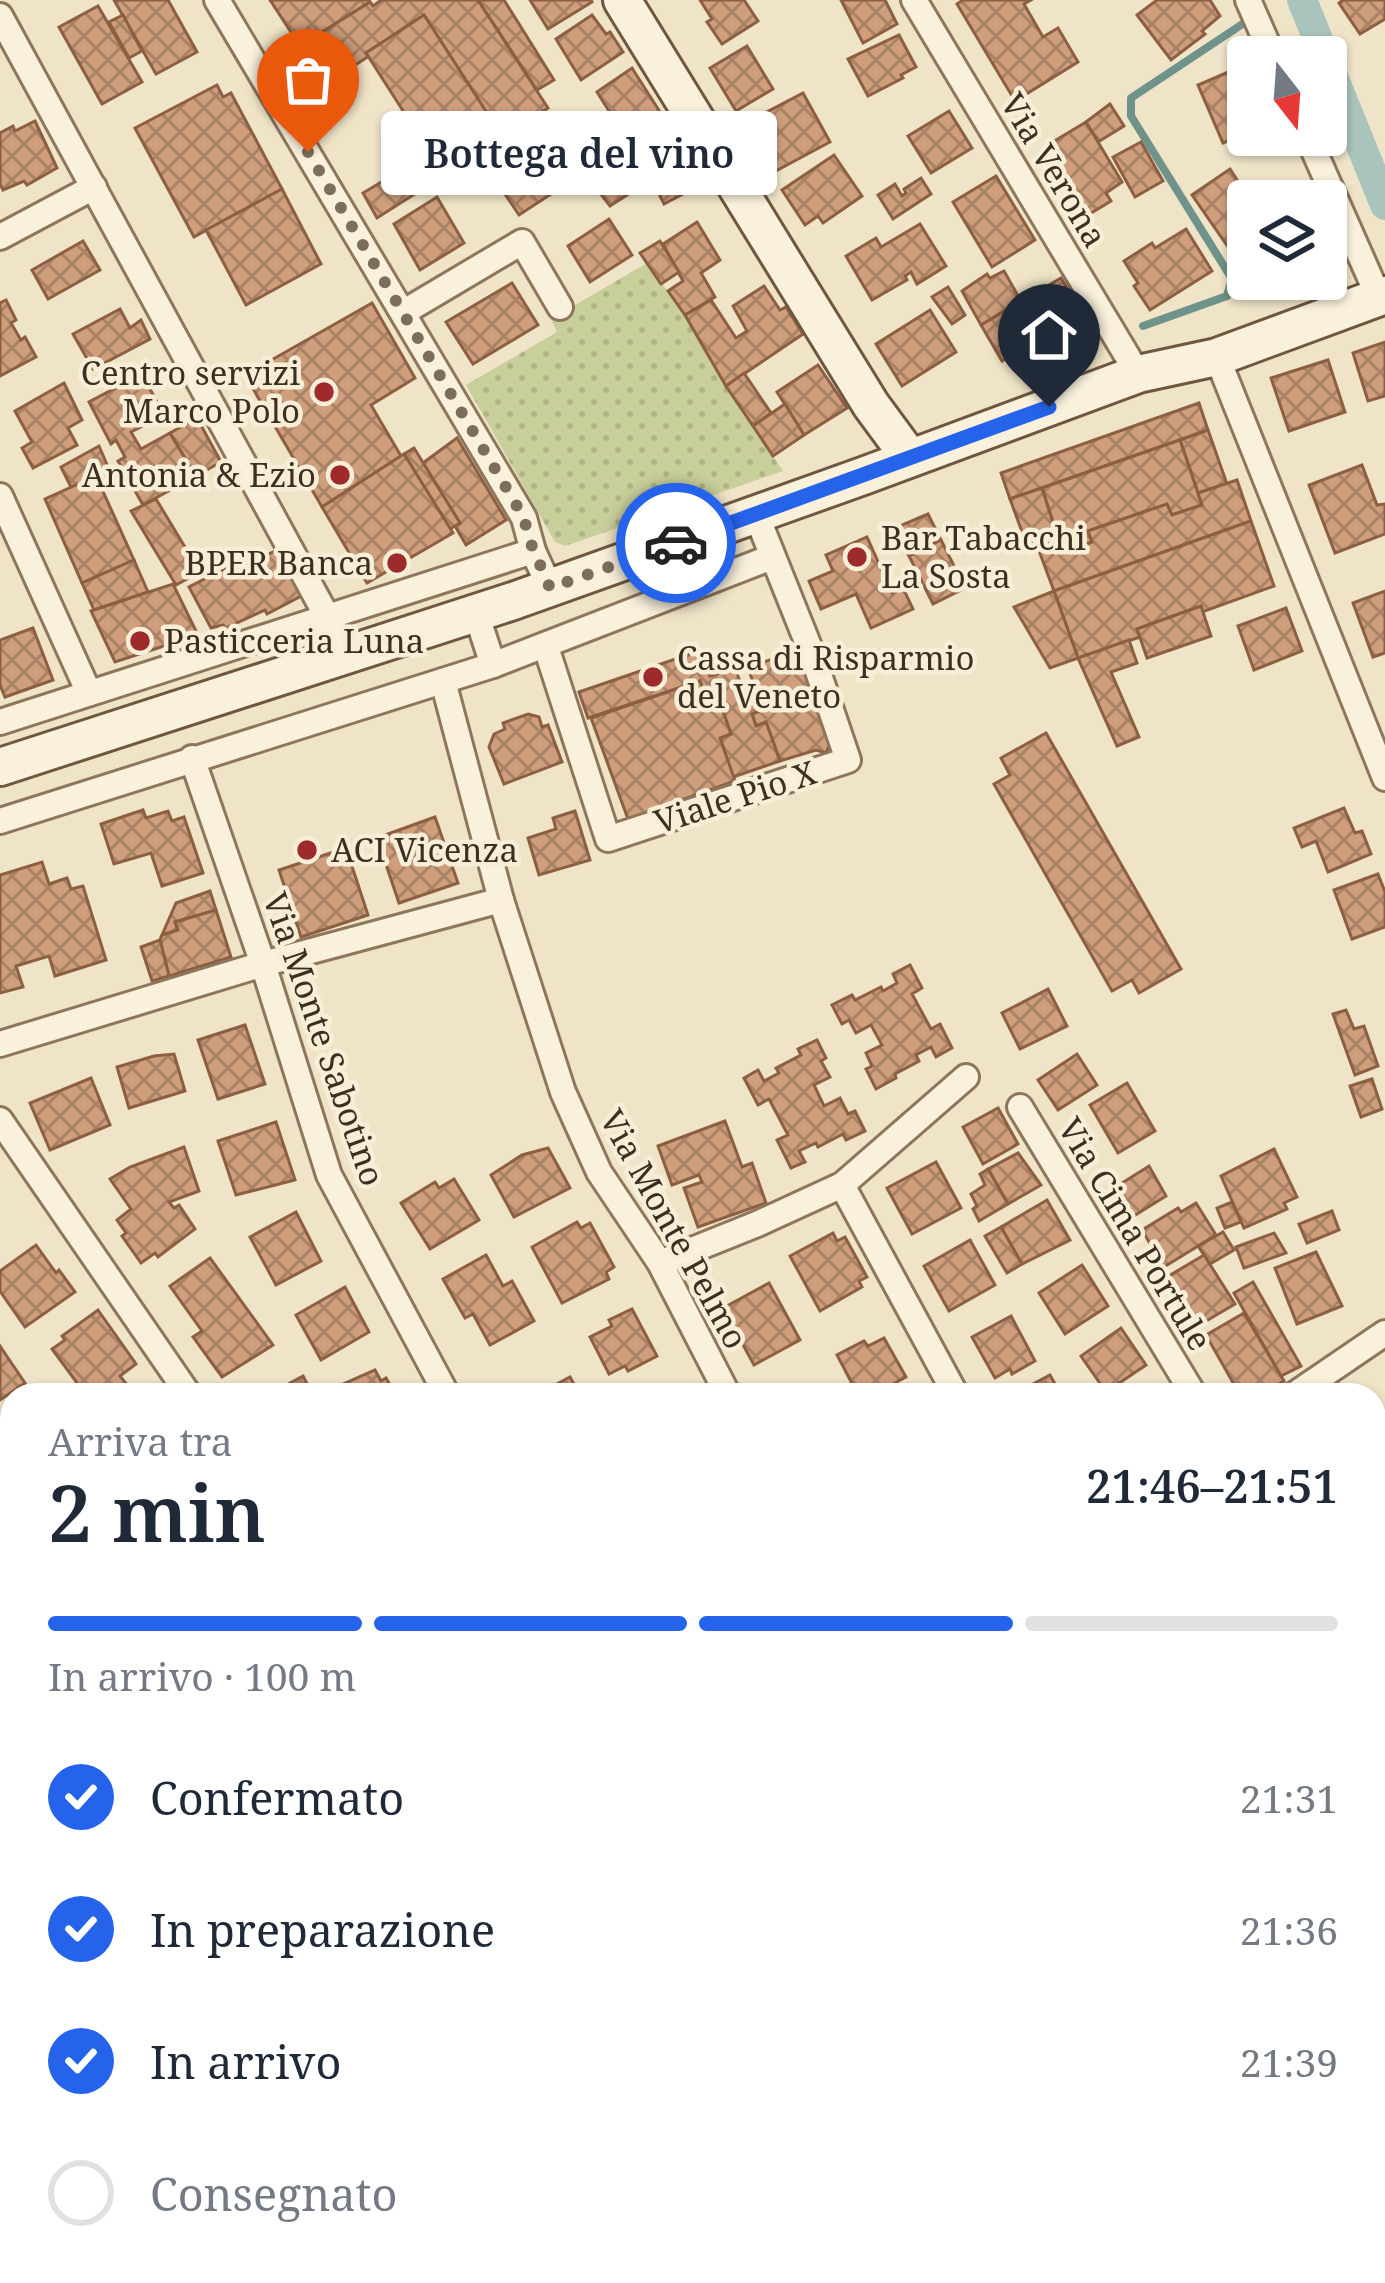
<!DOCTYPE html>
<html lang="it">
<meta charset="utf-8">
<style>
:root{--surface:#fff;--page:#f2f2f3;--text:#1f2937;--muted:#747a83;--line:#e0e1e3;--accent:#2563eb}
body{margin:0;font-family:"Noto Serif",serif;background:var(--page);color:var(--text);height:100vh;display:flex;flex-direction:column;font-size:45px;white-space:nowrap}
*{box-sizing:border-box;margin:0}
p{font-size:39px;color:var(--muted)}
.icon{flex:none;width:66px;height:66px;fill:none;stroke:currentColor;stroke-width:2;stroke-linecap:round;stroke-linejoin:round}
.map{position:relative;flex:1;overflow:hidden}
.panel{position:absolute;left:0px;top:1383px;width:1386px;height:900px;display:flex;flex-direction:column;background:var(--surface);border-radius:36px 36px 0 0;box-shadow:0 3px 9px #0004}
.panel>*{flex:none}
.needle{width:78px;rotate:163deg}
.fabs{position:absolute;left:1227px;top:36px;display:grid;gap:24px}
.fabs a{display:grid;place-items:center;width:120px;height:120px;border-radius:12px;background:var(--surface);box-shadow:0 3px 9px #0004;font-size:60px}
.pin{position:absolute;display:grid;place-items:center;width:102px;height:102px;color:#fff;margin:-123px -51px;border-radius:50% 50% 50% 0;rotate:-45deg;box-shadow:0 0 12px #0007}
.pin .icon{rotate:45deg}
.courier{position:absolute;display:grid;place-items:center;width:120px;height:120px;margin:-60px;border:9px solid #2563eb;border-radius:50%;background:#fff;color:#222;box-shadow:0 3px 15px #0007}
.bubble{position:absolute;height:84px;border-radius:12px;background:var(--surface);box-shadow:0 3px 9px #0004;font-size:39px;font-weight:600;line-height:84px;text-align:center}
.summary em{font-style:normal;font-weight:600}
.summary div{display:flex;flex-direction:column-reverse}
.summary{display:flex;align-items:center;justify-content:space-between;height:204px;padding:0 48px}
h1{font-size:78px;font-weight:600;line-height:90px}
.bar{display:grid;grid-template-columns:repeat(4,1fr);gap:18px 12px;align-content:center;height:144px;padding:0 48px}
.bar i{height:15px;border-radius:9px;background:var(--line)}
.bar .selected{background:var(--accent)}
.bar p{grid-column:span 4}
ol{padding:0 48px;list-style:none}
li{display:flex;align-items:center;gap:36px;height:132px}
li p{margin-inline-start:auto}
li .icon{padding:12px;border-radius:50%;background:var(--accent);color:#fff;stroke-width:4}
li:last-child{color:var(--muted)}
li i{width:66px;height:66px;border:6px solid var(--line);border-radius:50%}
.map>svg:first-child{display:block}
</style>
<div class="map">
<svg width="1385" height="2283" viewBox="0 0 1385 2283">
<defs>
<pattern id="grass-dots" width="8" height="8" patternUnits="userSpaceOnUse" patternTransform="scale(3)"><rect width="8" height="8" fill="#c9cf9b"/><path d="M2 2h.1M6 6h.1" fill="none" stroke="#aeb285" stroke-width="1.8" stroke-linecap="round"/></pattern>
<pattern id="building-cross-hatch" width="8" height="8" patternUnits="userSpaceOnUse" patternTransform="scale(3)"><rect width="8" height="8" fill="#cf9f7d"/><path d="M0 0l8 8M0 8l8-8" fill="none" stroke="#a98266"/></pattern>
</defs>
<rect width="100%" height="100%" fill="#f0e4c8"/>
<polygon fill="url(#grass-dots)" points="647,263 685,315 726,386 783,471 565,546 555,542 466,385 557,332 551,319"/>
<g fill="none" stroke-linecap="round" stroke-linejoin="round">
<polyline stroke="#6f938a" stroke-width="8" points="1143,326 1227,296 1232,279 1131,116 1131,98 1244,23"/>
<g stroke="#a9c4bc" stroke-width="30">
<polyline points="1302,0 1325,57"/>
<polyline points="1326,59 1385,205"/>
</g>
</g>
<g fill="url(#building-cross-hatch)" stroke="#8d5f41" stroke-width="3">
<polygon points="114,0 168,0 197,52 156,74"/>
<polygon points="270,0 369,0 370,2 300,46"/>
<polygon points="381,0 478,0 548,108 503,138 424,15 366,53 369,56 325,85 300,46 370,2 373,6"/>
<polygon points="478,0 504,0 554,80 537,90"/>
<polygon points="530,0 591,0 592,2 548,29"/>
<polygon points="700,0 744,0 758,21 722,44 707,22 712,19"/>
<polygon points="841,0 885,0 897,24 863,43"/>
<polygon points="963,0 1031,0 1024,4 1043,37 1058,28 1078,62 1015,101 957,4"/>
<polygon points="1157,0 1210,0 1220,16 1202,31 1205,34 1171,60 1137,15"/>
<polygon points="1343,0 1385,0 1385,19 1360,34 1339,3"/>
<polygon points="98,6 142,82 102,104 59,27"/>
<polygon points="123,15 142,51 129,58 109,22"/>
<polygon points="424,15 489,116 430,153 366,53"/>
<polygon points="592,15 606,34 610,32 623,52 581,80 556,39"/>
<polygon points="899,35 916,67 901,75 903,78 868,96 848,59"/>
<polygon points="747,46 773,89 736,111 710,68"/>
<polygon points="1242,66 1248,80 1248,132 1223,143 1198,85"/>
<polygon points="632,68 660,112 624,135 597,92"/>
<polygon points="217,85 223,97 231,93 282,189 194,237 135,128"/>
<polygon points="803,93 830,142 772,173 744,124"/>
<polygon points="1110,104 1124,126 1098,142 1086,122"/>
<polygon points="949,111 972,148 931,173 908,136"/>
<polygon points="489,116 503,138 443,176 430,153"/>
<polygon points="35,121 57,168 27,185 24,181 3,190 0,184 0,133 13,126 15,131"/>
<polygon points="553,122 586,171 519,215 486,166"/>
<polygon points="1086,122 1122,182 1106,193 1111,201 1088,215 1046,146"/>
<polygon points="676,135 702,184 664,204 639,154"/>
<polygon points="1141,142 1163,181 1135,197 1113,157"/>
<polygon points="430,153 443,176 377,218 363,193"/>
<polygon points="834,155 862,196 823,223 818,216 805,225 782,190"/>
<polygon points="610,162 630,193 610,206 586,175"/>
<polygon points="1230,169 1245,192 1238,197 1248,211 1248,248 1235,257 1192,195"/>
<polygon points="996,176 1035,240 992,267 953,202"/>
<polygon points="921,178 931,194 893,219 878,195 895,184 902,196 906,193 904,189"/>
<polygon points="282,189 321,264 246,305 206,230"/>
<polygon points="437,197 464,243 420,270 394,224"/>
<polygon points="609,219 632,255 590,282 568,246"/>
<polygon points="697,222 720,260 701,273 715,297 685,315 668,291 683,281 663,244"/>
<polygon points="920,224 946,266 917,284 911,272 905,276 907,280 872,300 846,256 876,238 881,247"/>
<polygon points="1186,229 1212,271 1150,310 1134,286 1138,283 1124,261 1152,243 1155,248"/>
<polygon points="83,241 100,270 48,299 32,270"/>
<polygon points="660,241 679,272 661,284 640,253"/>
<polygon points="1004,271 1021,301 981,325 962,291 987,274 990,278"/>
<polygon points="1061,278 1085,318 1032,349 1029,345 1002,361 981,325"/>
<polygon points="512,283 538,325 473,364 446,322"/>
<polygon points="764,286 780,310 786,307 803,334 726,386 685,315 711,300 736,338 747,331 733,306"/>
<polygon points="948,287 965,315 952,324 932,297"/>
<polygon points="6,300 16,320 11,323 21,340 25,337 36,357 0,376 0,303"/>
<polygon points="372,303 415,378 371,405 401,456 322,507 245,375"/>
<polygon points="120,309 130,328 141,320 150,339 93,369 73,334"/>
<polygon points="930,310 956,352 902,386 876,344"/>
<polygon points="1385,342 1385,396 1368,401 1353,353"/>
<polygon points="1328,360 1345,412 1289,431 1271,378"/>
<polygon points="818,365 847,408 804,435 777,392"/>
<polygon points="744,373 771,413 753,426 726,386"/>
<polygon points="142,374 164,415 131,432 141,449 170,433 196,476 143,505 118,461 125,457 116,440 111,444 89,402"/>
<polygon points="64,383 82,420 68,428 77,445 33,468 22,448 32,442 15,411"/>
<polygon points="1199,403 1208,430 1010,499 1001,473"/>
<polygon points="785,404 804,435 773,456 753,426"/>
<polygon points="197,418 221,462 196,476 170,433"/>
<polygon points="1208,430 1227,484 1198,493 1180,440"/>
<polygon points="457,438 506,520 466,545 455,526 460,523 423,463"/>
<polygon points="1180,440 1202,505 1172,515 1167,504 1088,531 1092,542 1063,553 1042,488"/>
<polygon points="99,446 111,474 97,480 96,476 71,487 61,467"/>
<polygon points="414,448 460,523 450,529 404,454"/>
<polygon points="404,454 453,533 367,583 322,507"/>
<polygon points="1362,465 1377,505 1385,504 1385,534 1335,553 1309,485"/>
<polygon points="96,476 134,560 82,583 45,499"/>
<polygon points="1237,480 1251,521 1054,591 1038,548 1059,542 1063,553 1092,542 1088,531 1167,504 1172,515 1202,505 1198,493"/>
<polygon points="1042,488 1059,542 1029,551 1010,499"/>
<polygon points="156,499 200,572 176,585 131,511"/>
<polygon points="928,514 941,540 909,556 895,528"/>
<polygon points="1251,521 1274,586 1202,612 1201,606 1137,629 1140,637 1078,658 1054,591"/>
<polygon points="867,537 892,593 903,588 913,609 871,628 856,594 821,609 809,581 833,571 826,555"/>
<polygon points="941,540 965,588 933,604 909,556"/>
<polygon points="279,549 303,595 267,614 265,610 226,628 223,625 211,628 189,587 240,561 243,567"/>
<polygon points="134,560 148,592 94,610 82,583"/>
<polygon points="173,584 198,635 115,662 91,611"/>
<polygon points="1054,591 1078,658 1050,668 1014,607"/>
<polygon points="1385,591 1385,653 1373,657 1353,603"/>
<polygon points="1201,606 1211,636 1147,658 1137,629"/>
<polygon points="1286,608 1302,651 1254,670 1238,626"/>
<polygon points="33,628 53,680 5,697 0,685 0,640"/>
<polygon points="1129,640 1137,663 1111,672 1139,737 1117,746 1078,658"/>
<polygon points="786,644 799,650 830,744 826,753 816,750 780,761 766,722 756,726 752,714 762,710 748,667 779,657"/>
<polygon points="696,652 698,659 704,657 710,676 735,668 745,695 756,692 762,710 752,714 756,726 766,722 780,761 733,777 720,738 731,734 718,697 707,701 700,681 588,718 579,692"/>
<polygon points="700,681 707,701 718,697 731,734 720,738 735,781 628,819 591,718"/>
<polygon points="528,714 539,717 542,727 548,725 562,762 504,784 489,747 494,734 505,729 503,723"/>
<polygon points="1046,733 1181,969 1139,993 1132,980 1112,991 994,784 1010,775 1001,758"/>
<polygon points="1344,808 1355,833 1362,831 1371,854 1328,872 1316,841 1302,847 1294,828"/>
<polygon points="143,810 146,818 168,811 172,821 184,817 203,873 162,886 151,853 114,864 101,824"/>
<polygon points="575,811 590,860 539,875 528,838 556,829 553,818"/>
<polygon points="435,817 458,883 399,903 377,838"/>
<polygon points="346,848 368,915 301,937 279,870"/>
<polygon points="42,862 49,884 67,878 71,889 83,886 106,960 55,976 49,956 16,966 23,987 0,993 0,875"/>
<polygon points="1378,874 1385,892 1385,927 1352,939 1334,890"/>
<polygon points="210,891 216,910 175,922 178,930 162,935 176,903"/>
<polygon points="216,910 231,957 169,976 160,940 162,935 178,930 175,922"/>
<polygon points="160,940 169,976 152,981 141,947"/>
<polygon points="910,965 922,988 912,994 931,1029 940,1024 952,1048 936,1057 931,1047 916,1055 919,1061 895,1074 896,1078 876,1089 866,1069 872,1066 866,1053 882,1045 871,1025 856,1033 849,1020 842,1024 832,1005 852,995 855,1000 881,987 883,991 897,983 893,974"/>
<polygon points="1048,989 1067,1026 1020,1049 1002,1013"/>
<polygon points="1346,1010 1354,1029 1364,1026 1378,1066 1355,1075 1333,1014"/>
<polygon points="245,1025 265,1084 218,1099 198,1040"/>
<polygon points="817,1040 826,1058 821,1061 830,1077 814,1085 824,1106 840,1098 848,1114 855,1111 865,1131 846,1140 843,1134 818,1147 816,1143 799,1151 805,1162 791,1168 777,1140 788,1135 769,1099 758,1105 744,1078 758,1070 764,1081 779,1073 776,1068 801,1055 798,1049"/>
<polygon points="174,1054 185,1091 129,1108 117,1067 154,1056"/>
<polygon points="1077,1054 1097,1085 1058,1110 1038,1080"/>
<polygon points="91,1078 110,1125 50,1150 30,1103"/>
<polygon points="1372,1079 1382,1109 1361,1117 1350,1086"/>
<polygon points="1127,1083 1155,1131 1118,1153 1090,1105"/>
<polygon points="998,1108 1018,1144 983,1164 963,1127"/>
<polygon points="725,1121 742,1167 752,1163 766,1203 698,1227 684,1188 702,1182 699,1175 672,1185 658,1146"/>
<polygon points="276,1122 295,1180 236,1195 218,1141"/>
<polygon points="184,1147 199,1191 169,1202 174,1208 179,1205 195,1229 158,1257 155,1253 141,1263 122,1236 126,1233 117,1220 131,1209 110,1179 130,1167"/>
<polygon points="548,1148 570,1188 514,1217 491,1175 522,1155"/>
<polygon points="1274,1149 1297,1197 1284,1203 1287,1209 1244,1228 1221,1176"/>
<polygon points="1018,1153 1041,1185 1008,1204 988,1169"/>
<polygon points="936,1162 961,1208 912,1234 887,1188"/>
<polygon points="1149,1166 1166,1196 1121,1224 1103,1195"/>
<polygon points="988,1169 1008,1204 979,1221 973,1209 977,1206 971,1194 985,1185 980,1174"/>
<polygon points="454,1179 479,1220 430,1249 401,1203 435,1182 439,1188"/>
<polygon points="1047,1200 1070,1240 1022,1264 1001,1227"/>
<polygon points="1232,1202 1241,1222 1225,1228 1217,1208"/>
<polygon points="1196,1203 1216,1235 1164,1267 1142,1230 1178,1208 1181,1212"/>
<polygon points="1332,1211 1339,1230 1307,1243 1299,1224"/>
<polygon points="296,1212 321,1261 276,1285 250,1237"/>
<polygon points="577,1222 581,1228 590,1223 614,1267 606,1272 609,1279 562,1303 532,1247"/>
<polygon points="1001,1227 1022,1264 1007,1273 985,1236"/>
<polygon points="1223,1232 1234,1250 1210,1264 1198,1246"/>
<polygon points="833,1233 837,1241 845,1237 867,1277 859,1281 862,1287 820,1311 790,1256"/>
<polygon points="1274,1233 1286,1253 1244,1268 1236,1247"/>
<polygon points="970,1240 995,1285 949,1311 924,1266"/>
<polygon points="36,1245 56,1273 59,1270 75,1292 25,1327 0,1291 0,1271"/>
<polygon points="1316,1252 1342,1306 1297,1324 1275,1268"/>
<polygon points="486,1255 503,1286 512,1281 534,1321 490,1345 473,1314 465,1318 443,1279"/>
<polygon points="1204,1255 1235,1304 1196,1327 1167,1277"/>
<polygon points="210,1258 273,1345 222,1377 193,1337 202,1331 170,1286"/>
<polygon points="1082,1265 1108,1306 1065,1334 1039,1293"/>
<polygon points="1253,1282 1301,1366 1281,1376 1234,1293"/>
<polygon points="769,1283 800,1340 754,1365 723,1308"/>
<polygon points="345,1287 369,1332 321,1360 296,1315"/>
<polygon points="632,1309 657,1356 628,1371 625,1366 609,1374 590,1337 612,1326 609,1320"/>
<polygon points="98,1310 136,1364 120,1376 128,1386 115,1395 86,1395 52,1349 65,1340 62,1336"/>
<polygon points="1244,1313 1284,1381 1260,1395 1240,1395 1206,1335"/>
<polygon points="1011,1316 1035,1361 1012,1374 1010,1369 995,1378 972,1337"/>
<polygon points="1121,1328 1146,1365 1106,1392 1081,1356"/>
<polygon points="884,1338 906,1377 873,1395 858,1395 837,1355 864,1341 868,1346"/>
<polygon points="0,1346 25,1383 0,1400"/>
<polygon points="375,1370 381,1381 386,1378 396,1395 335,1395 332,1389"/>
<polygon points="1050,1375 1061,1395 1012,1395"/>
<polygon points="303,1376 313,1395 268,1395"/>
<polygon points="570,1377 580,1395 536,1395"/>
<polygon points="1385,1605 1385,1661 1374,1661 1374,1612"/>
<polygon points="0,1743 12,1755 12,2254 0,2266"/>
<polygon points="1385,1785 1385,1842 1374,1855 1374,1797"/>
<polygon points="1385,2178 1385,2254 1374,2242 1374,2189"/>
<polygon points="483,2271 542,2271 554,2283 471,2283"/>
<polygon points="724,2271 809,2271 796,2283 727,2283 720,2275"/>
<polygon points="1007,2271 1088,2271 1076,2283 1007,2283 1001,2277"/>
<polygon points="1259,2271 1312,2271 1323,2283 1259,2283 1253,2276"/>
</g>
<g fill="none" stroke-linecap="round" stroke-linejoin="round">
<defs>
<g id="minor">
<polyline points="217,0 524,518 533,551 550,588"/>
<polyline points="914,0 1138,374"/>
<polyline points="1248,0 1273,57"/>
<polyline points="0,16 348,655"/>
<polyline points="1307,135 1379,298"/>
<polyline points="0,237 94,187"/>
<polyline points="404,312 522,242 560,307"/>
<polyline points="1217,357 1385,778"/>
<polyline points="0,496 89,693"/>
<polyline points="476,613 493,665"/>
<polyline points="546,647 608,839 848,760 812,654 756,514"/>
<polyline points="443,681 501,900 563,1092 599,1172 660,1263 728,1395"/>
<polyline points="0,722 533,551"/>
<polyline points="192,758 263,964 329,1175 447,1395"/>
<polyline points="0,821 493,665 772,557"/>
<polyline points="0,1044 263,964 501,900"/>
<polyline points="1020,1107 1194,1395"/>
<polyline points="0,1120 189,1395"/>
<polyline points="842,1185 956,1395"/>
<polyline points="660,1263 757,1224 842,1185 966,1077"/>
<polyline points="1294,1395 1385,1333"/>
<polyline points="0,1454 12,1455"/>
<polyline points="0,1687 12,1699"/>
<polyline points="1374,1743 1385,1754"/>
<polyline points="1374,2017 1385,2004"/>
<polyline points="1374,2043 1385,2054"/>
<polyline points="931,2271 942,2283"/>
<polyline points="1347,2271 1358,2283"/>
<polyline points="1151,2283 1161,2271"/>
</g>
<g id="secondary">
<polyline points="622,0 871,405 910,458"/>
<polyline points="0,767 513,601 863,476 1138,374 1217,357 1385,295"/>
</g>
</defs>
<use href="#minor" stroke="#8d765c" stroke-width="30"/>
<use href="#secondary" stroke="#6f573f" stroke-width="42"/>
<use href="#minor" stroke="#faf1dc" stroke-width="24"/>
<use href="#secondary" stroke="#faf1dc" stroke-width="36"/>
</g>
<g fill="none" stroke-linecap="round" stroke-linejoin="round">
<polyline stroke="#7c6e5b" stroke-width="12" stroke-dasharray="0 21.6" points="308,152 524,518 529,539 550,588 676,543"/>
<polyline stroke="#2563eb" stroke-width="15" points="676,543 1049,407"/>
</g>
<g fill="#9e2a2b" stroke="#f7eed8" stroke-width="4.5">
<circle cx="324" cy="392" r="12"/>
<circle cx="340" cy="475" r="12"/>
<circle cx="857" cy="557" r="12"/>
<circle cx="397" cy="563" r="12"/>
<circle cx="140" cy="641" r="12"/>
<circle cx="653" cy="677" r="12"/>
<circle cx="307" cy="850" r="12"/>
</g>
<g text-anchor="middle" stroke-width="9" stroke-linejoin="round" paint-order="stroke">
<g font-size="33" fill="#3d2e20" stroke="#f7eed8">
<text transform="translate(1054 170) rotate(59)" y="12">Via Verona</text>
<text transform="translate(735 797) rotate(-18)" y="12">Viale Pio X</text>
<text transform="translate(324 1039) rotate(71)" y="12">Via Monte Sabotino</text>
<text transform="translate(674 1229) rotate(61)" y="12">Via Monte Pelmo</text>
<text transform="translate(1135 1234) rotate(59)" y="12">Via Cima Portule</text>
</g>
<g font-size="33" fill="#3d2e20" stroke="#f7eed8" text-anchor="start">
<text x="300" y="385" text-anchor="end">Centro servizi<tspan x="300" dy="38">Marco Polo</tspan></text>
<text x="316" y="487" text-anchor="end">Antonia &amp; Ezio</text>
<text x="881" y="550">Bar Tabacchi<tspan x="881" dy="38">La Sosta</tspan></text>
<text x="373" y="575" text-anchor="end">BPER Banca</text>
<text x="164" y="653">Pasticceria Luna</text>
<text x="677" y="670">Cassa di Risparmio<tspan x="677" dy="38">del Veneto</tspan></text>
<text x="331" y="862">ACI Vicenza</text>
</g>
</g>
</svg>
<div class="fabs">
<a><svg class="needle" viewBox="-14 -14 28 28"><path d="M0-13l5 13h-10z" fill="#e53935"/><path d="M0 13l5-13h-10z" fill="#747a83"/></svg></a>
<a><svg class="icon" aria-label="layers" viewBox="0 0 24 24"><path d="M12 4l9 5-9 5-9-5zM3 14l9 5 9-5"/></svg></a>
</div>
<div class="pin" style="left:308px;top:152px;background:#ea580c"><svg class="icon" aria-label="bag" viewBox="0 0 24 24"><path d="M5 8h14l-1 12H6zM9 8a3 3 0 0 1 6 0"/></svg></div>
<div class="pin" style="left:1049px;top:407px;background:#1f2937"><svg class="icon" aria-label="home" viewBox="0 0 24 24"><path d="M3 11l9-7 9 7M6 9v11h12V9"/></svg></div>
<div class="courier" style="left:676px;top:543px"><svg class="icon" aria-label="car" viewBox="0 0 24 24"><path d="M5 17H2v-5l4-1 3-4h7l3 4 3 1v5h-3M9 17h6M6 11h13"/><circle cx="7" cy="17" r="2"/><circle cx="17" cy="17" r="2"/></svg></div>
<div class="bubble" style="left:381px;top:111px;width:396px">Bottega del vino</div>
<section class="panel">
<div class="summary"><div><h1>2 min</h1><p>Arriva tra</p></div><em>21:46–21:51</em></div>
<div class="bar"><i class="selected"></i><i class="selected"></i><i class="selected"></i><i></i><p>In arrivo · 100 m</p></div>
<ol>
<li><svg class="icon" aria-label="check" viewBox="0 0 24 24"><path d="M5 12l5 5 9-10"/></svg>Confermato<p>21:31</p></li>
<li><svg class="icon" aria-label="check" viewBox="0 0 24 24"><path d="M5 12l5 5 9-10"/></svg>In preparazione<p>21:36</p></li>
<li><svg class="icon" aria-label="check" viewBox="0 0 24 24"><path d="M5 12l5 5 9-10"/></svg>In arrivo<p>21:39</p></li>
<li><i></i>Consegnato</li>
</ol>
</section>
</div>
